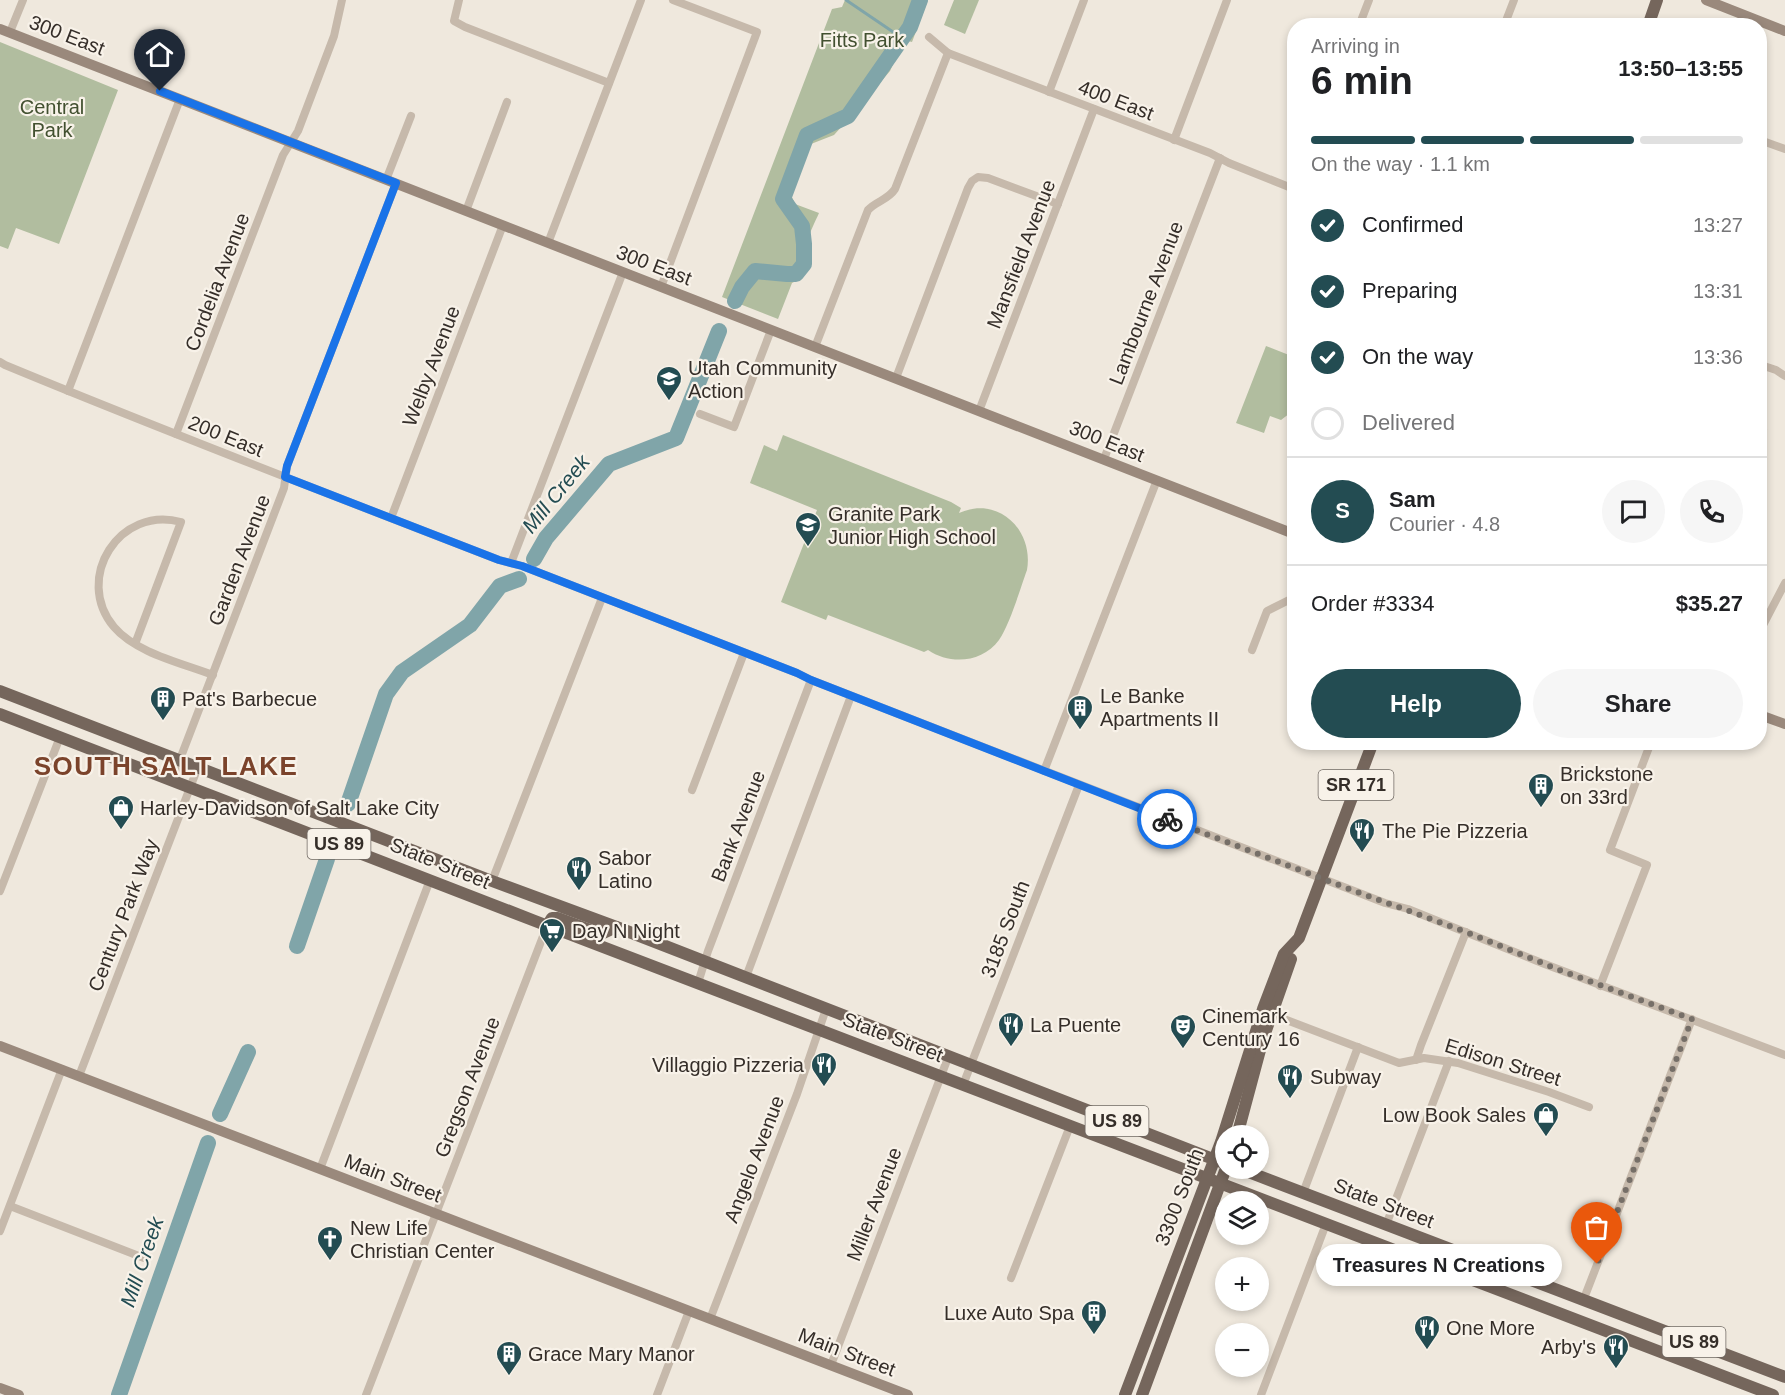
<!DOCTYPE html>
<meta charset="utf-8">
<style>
:root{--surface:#fff;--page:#f6f6f6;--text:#202124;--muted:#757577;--line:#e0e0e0;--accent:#234c52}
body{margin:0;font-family:Helvetica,sans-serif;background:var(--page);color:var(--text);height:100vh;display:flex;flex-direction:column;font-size:22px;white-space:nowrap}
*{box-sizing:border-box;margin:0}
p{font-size:20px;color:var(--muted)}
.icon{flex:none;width:33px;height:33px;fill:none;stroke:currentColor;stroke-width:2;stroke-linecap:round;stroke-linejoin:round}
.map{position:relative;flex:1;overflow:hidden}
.drawer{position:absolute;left:1287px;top:18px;width:480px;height:732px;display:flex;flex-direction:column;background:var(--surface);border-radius:24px;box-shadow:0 3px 9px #0003}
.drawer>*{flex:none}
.buttons{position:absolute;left:1215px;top:1125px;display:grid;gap:12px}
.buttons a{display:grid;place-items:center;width:54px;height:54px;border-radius:50%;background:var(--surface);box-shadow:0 3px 9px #0003;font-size:30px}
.pin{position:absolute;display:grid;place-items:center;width:51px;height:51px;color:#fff;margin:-62px -26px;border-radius:50% 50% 50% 0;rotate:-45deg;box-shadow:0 0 6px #0007}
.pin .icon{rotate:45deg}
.courier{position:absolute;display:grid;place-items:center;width:60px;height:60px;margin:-30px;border:4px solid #1a73e8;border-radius:50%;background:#fff;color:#222;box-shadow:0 2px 8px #0007}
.bubble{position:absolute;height:42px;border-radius:21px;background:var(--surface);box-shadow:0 3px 9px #0003;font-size:20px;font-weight:800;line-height:42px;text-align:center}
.overview em{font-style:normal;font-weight:800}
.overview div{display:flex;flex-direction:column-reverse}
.overview{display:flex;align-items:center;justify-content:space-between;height:102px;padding:0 24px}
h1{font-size:39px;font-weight:800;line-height:45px}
.bar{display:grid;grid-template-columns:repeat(4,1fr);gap:9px 6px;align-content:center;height:72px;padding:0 24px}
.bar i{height:8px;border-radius:4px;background:var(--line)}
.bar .active{background:var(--accent)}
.bar p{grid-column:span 4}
.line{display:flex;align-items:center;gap:15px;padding:0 24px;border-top:2px solid var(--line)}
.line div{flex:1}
.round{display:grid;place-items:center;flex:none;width:63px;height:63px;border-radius:32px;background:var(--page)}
ol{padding:0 24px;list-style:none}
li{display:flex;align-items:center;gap:18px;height:66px}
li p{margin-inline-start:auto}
li .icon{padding:6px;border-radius:50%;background:var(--accent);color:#fff;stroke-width:4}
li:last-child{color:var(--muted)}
li i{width:33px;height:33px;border:3px solid var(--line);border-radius:50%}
.button{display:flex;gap:12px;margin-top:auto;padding:12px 24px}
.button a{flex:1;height:69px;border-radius:36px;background:var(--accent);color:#fff;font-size:24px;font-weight:800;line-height:69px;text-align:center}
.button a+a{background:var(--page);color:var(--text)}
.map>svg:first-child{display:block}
</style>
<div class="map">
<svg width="1785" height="1395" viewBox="0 0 1785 1395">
<rect width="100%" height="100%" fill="#efe8dd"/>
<g fill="#b1bd9f">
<path d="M845,0H928L912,42L904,40L890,71L862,104L857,115L853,114L834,135L811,144L791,195L795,204L819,213C815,222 810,231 808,241C804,261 815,272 792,283L778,319L722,297L832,9L842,7Z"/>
<polygon points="954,0 979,0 965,34 944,25"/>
<polygon points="0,42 118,90 59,244 16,228 8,249 0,246"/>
<polygon points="1266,346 1294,357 1294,410 1281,420 1270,416 1264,433 1236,423"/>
<path d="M783,435L951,502L961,508L959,513C998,495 1034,530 1027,570C1020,589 1010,624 999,640C982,663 950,665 928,650L924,652L828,615L826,620L781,602L817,510L750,483L764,445L777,451Z"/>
</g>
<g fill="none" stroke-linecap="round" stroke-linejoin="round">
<polyline stroke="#80a5a9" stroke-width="3" points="846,0 902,38"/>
<g stroke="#80a5a9" stroke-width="16">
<polyline points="735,301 742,287 755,271 787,274 796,274 804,264 804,244 802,226 783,199 807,135 848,116 910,27 920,0"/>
<polyline points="534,559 546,538 609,464 676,438 719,331"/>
<polyline points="348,804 386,694 402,672 470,625 500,586 519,579"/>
<polyline points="297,946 327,859"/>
<polyline points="220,1114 248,1052"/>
<polyline points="119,1395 208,1143"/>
</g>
<g stroke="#c6b9ab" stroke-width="8">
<polyline points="459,0 454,21 465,27 609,83"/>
<polyline points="1359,26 1369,0"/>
<polyline points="1504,26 1514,0"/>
<polyline points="10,32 23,0"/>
<polyline points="929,37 948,53 1210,153 1229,163 1294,189"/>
<polyline points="1049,92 1084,0"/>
<polyline points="1174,140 1227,0"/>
<polyline points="1760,140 1785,149"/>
<polyline points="386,180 411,116"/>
<polyline points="466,211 507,102"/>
<polyline points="548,243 641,0"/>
<polyline points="661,287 757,32 673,0"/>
<path d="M815,347L868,210C876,201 888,200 895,189L948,53"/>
<path d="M0,362L5,365C169,433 334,496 499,560L522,566L797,673L811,680L1385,903L1408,909L1542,963L1785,1055"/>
<polyline points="1764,366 1776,370 1785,376"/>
<polyline points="896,378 968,188 972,181 978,177 988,178 1058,204"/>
<polyline points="68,391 180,99"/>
<polyline points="979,411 1094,109"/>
<polyline points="700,414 734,427 771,330"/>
<polyline points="176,434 283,155 298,131 334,36 342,0"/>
<polyline points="1760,439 1763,430"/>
<polyline points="1104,459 1220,158"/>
<polyline points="391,518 503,225"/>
<polyline points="511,563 623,272"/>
<polyline points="1760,631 1785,583"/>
<path d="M135,644L181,522C120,505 73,578 114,627C136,653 182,663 213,675"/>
<polyline points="1252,650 1267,611 1293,598 1294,595"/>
<polyline points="1044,771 1157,480"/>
<polyline points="172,780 284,488 287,466 396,183"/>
<polyline points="692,790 744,653"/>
<polyline points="492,881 602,598"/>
<polyline points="0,891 60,737"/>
<polyline points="746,977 851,696"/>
<polyline points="698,983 708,951 811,680"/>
<polyline points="1600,986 1647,865 1610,850 1651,742"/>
<polyline points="1271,1014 1399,1063 1424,1058 1458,1063 1549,1092 1589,1107"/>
<polyline points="1416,1060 1421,1045 1466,932"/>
<polyline points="79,1076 198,767"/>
<polyline points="963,1085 1079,785"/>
<polyline points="320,1169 430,880"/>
<polyline points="1303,1193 1358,1047"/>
<polyline points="10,1206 144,1258"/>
<polyline points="1386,1225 1449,1061"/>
<polyline points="0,1231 62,1069"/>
<polyline points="1011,1278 1070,1126"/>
<polyline points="1583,1301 1692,1019"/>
<polyline points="710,1319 797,1094 826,1009"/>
<polyline points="831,1365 949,1055"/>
<polyline points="366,1395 547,926"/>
<polyline points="657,1395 689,1311"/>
<polyline points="1261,1395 1326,1224"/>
</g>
<g stroke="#9a897c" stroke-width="10">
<polyline points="1706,0 1785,31"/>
<polyline points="0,29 1294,534"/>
<polyline points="1760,715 1785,724"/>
<polyline points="0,1046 908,1395"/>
<polyline points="0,1388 19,1395"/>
</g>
<g stroke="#75665c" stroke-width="12">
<polyline points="1648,26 1657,0"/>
<polyline points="0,691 492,881 619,928 1226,1164"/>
<polyline points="0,714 535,921 1773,1395"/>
<polyline points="547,926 552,918 558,918 601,934 616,927"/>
<polyline points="1237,1136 1263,1039 1291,959"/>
<polyline points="1238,1168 1785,1377"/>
<polyline points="1125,1395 1221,1142 1263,1009 1284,954 1299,938 1373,742"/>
<polyline points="1142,1395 1226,1168"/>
</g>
</g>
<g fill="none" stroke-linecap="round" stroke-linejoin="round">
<polyline stroke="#766f68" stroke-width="6" stroke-dasharray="0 10.8" points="1167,819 1352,890 1466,932 1562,971 1692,1019 1597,1264"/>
<polyline stroke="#1a73e8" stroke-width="8" points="160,91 396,183 287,466 285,477 499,560 522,566 797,673 811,680 1167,819"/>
</g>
<defs>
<symbol id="school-pin" viewBox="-11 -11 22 30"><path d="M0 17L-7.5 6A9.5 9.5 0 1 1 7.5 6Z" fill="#234c52" stroke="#f8f2e9"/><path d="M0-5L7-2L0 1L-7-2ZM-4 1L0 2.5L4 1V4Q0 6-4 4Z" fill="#fff"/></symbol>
<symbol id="building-pin" viewBox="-11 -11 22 30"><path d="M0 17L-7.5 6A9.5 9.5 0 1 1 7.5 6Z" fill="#234c52" stroke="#f8f2e9"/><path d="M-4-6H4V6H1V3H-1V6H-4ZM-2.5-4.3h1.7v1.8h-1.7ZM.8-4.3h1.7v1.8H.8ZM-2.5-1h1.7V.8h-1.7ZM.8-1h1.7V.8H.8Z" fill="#fff"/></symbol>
<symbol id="shop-pin" viewBox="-11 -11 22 30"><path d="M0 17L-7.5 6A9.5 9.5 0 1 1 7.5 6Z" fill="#234c52" stroke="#f8f2e9"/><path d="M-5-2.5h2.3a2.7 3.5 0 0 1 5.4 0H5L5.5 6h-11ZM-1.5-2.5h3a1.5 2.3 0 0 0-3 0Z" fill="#fff"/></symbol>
<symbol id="restaurant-pin" viewBox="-11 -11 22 30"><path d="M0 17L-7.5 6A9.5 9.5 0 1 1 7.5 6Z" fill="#234c52" stroke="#f8f2e9"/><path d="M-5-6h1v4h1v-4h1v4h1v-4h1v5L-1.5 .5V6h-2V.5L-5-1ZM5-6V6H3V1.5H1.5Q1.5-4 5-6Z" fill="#fff"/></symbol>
<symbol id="supermarket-pin" viewBox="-11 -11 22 30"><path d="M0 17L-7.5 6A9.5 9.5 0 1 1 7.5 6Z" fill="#234c52" stroke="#f8f2e9"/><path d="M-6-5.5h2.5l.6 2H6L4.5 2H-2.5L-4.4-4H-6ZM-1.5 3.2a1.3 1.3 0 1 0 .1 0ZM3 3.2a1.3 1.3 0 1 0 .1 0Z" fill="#fff"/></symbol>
<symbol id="theatre-pin" viewBox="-11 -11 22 30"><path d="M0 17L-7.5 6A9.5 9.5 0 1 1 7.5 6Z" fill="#234c52" stroke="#f8f2e9"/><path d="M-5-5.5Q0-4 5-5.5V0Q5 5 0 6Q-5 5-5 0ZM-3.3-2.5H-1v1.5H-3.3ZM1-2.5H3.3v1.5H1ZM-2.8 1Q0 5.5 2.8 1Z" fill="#fff"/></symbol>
<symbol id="church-pin" viewBox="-11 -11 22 30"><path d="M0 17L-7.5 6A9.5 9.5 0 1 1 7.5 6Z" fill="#234c52" stroke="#f8f2e9"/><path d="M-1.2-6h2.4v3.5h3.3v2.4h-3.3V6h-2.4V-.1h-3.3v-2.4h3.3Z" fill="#fff"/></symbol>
</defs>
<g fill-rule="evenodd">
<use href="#school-pin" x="654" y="364" width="30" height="40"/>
<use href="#school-pin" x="793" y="510" width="30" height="40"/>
<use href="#building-pin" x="148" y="684" width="30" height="40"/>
<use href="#building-pin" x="1065" y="693" width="30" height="40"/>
<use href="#building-pin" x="1526" y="771" width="30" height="40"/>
<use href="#shop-pin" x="106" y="793" width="30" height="40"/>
<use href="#restaurant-pin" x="1347" y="816" width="30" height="40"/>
<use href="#restaurant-pin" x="564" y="854" width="30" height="40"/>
<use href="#supermarket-pin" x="537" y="916" width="30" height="40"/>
<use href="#restaurant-pin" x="996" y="1010" width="30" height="40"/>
<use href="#theatre-pin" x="1168" y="1012" width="30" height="40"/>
<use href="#restaurant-pin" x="809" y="1050" width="30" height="40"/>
<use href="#restaurant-pin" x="1275" y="1062" width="30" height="40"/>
<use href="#shop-pin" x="1531" y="1100" width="30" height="40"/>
<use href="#church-pin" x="315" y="1224" width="30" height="40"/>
<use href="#building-pin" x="1079" y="1298" width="30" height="40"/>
<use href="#restaurant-pin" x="1412" y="1313" width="30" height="40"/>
<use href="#restaurant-pin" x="1601" y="1332" width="30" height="40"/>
<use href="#building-pin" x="494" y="1339" width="30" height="40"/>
</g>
<g text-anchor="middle" stroke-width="4.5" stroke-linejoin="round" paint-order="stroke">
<g fill="#f8f2e9" stroke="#706963" stroke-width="1.5">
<rect x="1318.5" y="770" width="75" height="30" rx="4.5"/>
<rect x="307.5" y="829" width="63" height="30" rx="4.5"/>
<rect x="1085.5" y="1106" width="63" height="30" rx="4.5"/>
<rect x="1662.5" y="1327" width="63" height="30" rx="4.5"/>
</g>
<g font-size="18" font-weight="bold" fill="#352e29">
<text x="1356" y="791">SR 171</text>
<text x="339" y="850">US 89</text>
<text x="1117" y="1127">US 89</text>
<text x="1694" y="1348">US 89</text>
</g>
<g font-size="20" fill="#352e29" stroke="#f8f2e9">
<text transform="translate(67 35) rotate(21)" y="7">300 East</text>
<text transform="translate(1116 100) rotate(21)" y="7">400 East</text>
<text transform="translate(1021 254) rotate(-69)" y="7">Mansfield Avenue</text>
<text transform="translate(654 265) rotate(21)" y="7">300 East</text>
<text transform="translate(217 282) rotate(-69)" y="7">Cordelia Avenue</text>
<text transform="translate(1146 303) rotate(-69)" y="7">Lambourne Avenue</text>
<text transform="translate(431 366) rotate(-69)" y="7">Welby Avenue</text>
<text transform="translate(226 436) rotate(22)" y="7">200 East</text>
<text transform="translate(1107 441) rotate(22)" y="7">300 East</text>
<text transform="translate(239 560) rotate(-69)" y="7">Garden Avenue</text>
<text transform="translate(738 826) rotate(-69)" y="7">Bank Avenue</text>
<text transform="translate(440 863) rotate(22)" y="7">State Street</text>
<text transform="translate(123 915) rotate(-69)" y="7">Century Park Way</text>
<text transform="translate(1005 929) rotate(-69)" y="7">3185 South</text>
<text transform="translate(893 1037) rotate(21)" y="7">State Street</text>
<text transform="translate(1503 1062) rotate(17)" y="7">Edison Street</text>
<text transform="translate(467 1087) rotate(-69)" y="7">Gregson Avenue</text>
<text transform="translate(754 1159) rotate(-69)" y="7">Angelo Avenue</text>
<text transform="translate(393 1178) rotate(21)" y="7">Main Street</text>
<text transform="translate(1179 1197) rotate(-69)" y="7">3300 South</text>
<text transform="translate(1384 1203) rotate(21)" y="7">State Street</text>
<text transform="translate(874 1204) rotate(-69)" y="7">Miller Avenue</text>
<text transform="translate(847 1352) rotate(21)" y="7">Main Street</text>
</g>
<g font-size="20" fill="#425030" stroke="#f8f2e9">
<text x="862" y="47">Fitts Park</text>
<text x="52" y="114">Central<tspan x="52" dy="23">Park</tspan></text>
</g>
<g font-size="20" fill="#352e29" stroke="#f8f2e9" text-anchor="start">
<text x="688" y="375">Utah Community<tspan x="688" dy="23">Action</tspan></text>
<text x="828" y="521">Granite Park<tspan x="828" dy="23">Junior High School</tspan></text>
<text x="1100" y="703">Le Banke<tspan x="1100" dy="23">Apartments II</tspan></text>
<text x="182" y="706">Pat's Barbecue</text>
<text x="1560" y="781">Brickstone<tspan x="1560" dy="23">on 33rd</tspan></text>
<text x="140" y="815">Harley-Davidson of Salt Lake City</text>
<text x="1382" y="838">The Pie Pizzeria</text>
<text x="598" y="865">Sabor<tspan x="598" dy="23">Latino</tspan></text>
<text x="572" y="938">Day N Night</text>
<text x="1202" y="1023">Cinemark<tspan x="1202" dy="23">Century 16</tspan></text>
<text x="1030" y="1032">La Puente</text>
<text x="804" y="1072" text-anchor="end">Villaggio Pizzeria</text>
<text x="1310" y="1084">Subway</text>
<text x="1526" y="1122" text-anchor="end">Low Book Sales</text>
<text x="350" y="1235">New Life<tspan x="350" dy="23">Christian Center</tspan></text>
<text x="1074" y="1320" text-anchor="end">Luxe Auto Spa</text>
<text x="1446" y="1335">One More</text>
<text x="1596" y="1354" text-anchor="end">Arby's</text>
<text x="528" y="1361">Grace Mary Manor</text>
</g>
<g font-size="21" font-style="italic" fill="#234c52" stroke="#f8f2e9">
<text transform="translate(556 494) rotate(-51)" y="7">Mill Creek</text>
<text transform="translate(142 1262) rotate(-71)" y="7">Mill Creek</text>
</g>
<g font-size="26" font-weight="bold" letter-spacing="1.5" fill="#7b432b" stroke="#f8f2e9">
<text x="166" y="775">SOUTH SALT LAKE</text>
</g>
</g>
</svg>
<div class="buttons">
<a><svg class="icon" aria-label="locate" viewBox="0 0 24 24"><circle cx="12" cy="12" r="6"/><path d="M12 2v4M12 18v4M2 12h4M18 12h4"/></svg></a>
<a><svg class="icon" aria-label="layers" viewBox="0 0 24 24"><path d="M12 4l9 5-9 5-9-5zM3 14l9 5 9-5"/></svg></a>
<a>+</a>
<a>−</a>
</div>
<div class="pin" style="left:1597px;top:1264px;background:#ea580c"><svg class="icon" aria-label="bag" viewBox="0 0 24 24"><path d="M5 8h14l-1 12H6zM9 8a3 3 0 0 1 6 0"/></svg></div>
<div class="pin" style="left:160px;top:91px;background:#1f2937"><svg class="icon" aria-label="home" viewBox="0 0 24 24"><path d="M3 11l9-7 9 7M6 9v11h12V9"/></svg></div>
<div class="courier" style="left:1167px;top:819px"><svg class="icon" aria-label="bike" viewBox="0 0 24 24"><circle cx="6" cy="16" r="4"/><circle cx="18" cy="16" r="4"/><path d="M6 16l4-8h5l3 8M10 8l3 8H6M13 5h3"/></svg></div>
<div class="bubble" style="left:1316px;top:1244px;width:246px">Treasures N Creations</div>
<section class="drawer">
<div class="overview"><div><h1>6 min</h1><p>Arriving in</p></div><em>13:50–13:55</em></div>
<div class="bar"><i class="active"></i><i class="active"></i><i class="active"></i><i></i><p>On the way · 1.1 km</p></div>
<ol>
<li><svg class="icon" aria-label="check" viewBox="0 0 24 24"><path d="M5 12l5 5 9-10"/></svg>Confirmed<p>13:27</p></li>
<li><svg class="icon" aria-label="check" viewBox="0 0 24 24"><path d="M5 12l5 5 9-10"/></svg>Preparing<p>13:31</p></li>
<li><svg class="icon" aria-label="check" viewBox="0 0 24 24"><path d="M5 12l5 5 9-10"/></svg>On the way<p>13:36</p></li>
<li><i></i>Delivered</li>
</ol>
<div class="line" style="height:108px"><b class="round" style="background:var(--accent);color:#fff">S</b><div><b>Sam</b><p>Courier · 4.8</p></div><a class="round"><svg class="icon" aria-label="chat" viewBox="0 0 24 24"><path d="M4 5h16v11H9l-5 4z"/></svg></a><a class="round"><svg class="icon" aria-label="phone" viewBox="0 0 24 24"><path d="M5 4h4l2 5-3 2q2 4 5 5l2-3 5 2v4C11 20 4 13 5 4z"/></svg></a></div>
<div class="line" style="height:78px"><div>Order #3334</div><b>$35.27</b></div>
<div class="button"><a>Help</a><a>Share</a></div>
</section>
</div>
